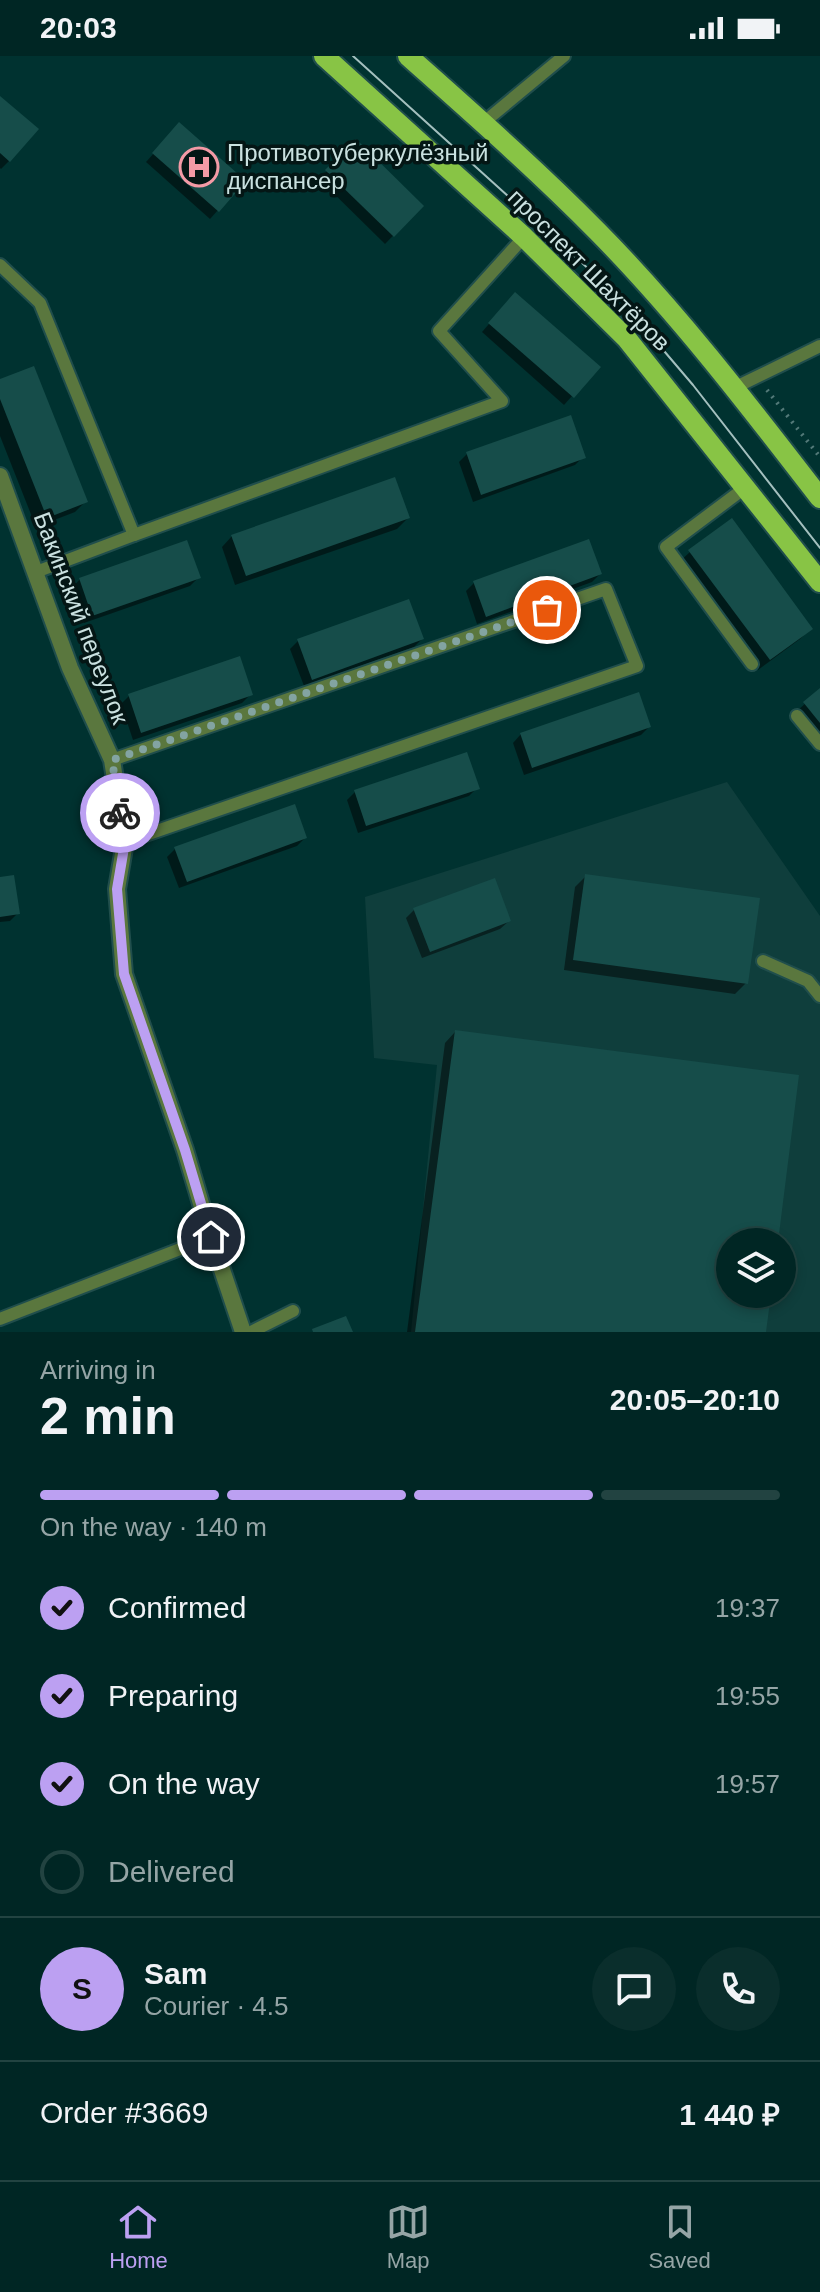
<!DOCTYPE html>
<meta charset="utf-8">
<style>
:root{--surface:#002624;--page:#0a2e2c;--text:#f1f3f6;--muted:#95a5a6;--line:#224341;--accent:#bca0f2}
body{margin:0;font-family:Arial,sans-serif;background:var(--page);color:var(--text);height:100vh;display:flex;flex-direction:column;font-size:30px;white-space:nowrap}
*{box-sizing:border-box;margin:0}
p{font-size:26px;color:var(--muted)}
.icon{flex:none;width:44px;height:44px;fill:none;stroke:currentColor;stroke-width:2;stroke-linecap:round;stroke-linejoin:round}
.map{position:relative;height:1276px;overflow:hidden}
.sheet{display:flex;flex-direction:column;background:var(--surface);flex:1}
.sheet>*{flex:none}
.buttons{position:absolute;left:716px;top:1172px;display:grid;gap:16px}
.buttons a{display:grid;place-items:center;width:80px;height:80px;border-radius:50%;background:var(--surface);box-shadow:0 4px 12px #0003,0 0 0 2px var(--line);font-size:40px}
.pin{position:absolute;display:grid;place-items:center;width:68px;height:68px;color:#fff;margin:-34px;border:4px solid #fff;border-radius:50%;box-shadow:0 2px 8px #0007}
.courier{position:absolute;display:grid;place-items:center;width:80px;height:80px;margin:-40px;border:6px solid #bca0f2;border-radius:50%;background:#fff;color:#222;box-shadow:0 2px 10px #0007}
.overview em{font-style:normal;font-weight:700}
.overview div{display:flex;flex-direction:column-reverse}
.overview{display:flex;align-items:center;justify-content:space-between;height:136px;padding:0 40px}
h1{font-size:52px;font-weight:700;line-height:60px}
.bar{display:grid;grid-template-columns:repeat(4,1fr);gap:12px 8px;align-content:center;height:96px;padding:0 40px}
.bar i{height:10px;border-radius:6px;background:var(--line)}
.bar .active{background:var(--accent)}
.bar p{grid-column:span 4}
.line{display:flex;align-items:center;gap:20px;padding:0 40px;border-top:2px solid var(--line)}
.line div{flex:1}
.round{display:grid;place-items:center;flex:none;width:84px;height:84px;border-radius:42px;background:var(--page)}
ol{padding:0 40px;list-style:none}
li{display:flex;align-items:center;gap:24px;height:88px}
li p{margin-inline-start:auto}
li .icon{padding:8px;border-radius:50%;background:var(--accent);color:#111;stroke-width:4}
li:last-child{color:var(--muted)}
li i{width:44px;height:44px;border:4px solid var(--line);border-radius:50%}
.status{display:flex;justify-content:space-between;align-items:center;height:56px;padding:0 40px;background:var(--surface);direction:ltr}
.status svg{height:22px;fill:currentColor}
.dock{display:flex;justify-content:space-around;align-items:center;height:112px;border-top:2px solid var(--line);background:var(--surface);font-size:22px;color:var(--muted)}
.dock a{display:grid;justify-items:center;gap:4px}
.dock .active{color:var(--accent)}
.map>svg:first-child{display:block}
</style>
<div class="status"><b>20:03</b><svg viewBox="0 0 49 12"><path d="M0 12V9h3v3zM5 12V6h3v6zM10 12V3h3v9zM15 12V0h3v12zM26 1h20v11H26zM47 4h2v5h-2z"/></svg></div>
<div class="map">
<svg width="820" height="1276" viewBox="0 0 820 1276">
<rect width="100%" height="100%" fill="#003230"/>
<path fill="#0f3e3c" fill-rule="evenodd" d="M727,726L820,860V1276H411L437,1009L374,1002L365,841ZM730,1186H782V1238H730Z"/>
<g fill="#0007">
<polygon points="0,42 9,105 1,113 0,112"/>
<polygon points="172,77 244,125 210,163 146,106"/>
<polygon points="356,86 422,150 385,188 319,123"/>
<polygon points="507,247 598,311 564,349 482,276"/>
<polygon points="0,325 86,445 75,456 36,471 0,380"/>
<polygon points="467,398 583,401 575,409 473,446 459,406"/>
<polygon points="408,462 397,473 235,529 222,491 232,480"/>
<polygon points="588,485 600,518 592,526 477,568 466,535 474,527"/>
<polygon points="690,496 811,572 800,583 758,614 679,506"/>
<polygon points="198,522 190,530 84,567 72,532 80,523"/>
<polygon points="422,583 414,591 304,630 290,593 298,585"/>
<polygon points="820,634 820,684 796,656"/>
<polygon points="250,639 242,647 133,684 121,648 129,640"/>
<polygon points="649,671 641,679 524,719 513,687 521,678"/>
<polygon points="477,732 469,740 358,777 347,744 355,736"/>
<polygon points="305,782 297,790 179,832 167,801 175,793"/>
<polygon points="586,820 746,927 735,938 564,914 575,831"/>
<polygon points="0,823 18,857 10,865 0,866"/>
<polygon points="414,854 509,865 500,873 422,902 406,862"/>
<polygon points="455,976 776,1186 730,1186 730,1238 769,1238 764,1276 407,1276 445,987"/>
</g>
<g fill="#164d4a">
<polygon points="0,40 39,73 10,106 0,97"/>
<polygon points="179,66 246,125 219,156 152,97"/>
<polygon points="356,83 424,150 394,181 325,114"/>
<polygon points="515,236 601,311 574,342 488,267"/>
<polygon points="34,310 88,446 47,462 0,343 0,323"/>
<polygon points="571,359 586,402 481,439 466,396"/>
<polygon points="395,421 410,462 246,520 231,479"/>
<polygon points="732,462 813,573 770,604 688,494"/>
<polygon points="589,483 602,518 486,561 473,525"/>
<polygon points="187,484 201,522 92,560 79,522"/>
<polygon points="409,543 424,583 312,624 297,583"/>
<polygon points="240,600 253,639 141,677 128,638"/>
<polygon points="820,632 820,667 803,646"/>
<polygon points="639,636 651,671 532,712 520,677"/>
<polygon points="467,696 480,733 366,770 354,734"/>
<polygon points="295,748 307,782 187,826 174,791"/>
<polygon points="585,818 760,842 748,928 573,904"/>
<polygon points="14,819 20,858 0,861 0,821"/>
<polygon points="495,822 511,865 430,896 413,852"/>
<polygon points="455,974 799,1019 778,1186 730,1186 730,1238 771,1238 766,1276 415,1276"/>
<polygon points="346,1260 353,1276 313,1276 312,1273"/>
</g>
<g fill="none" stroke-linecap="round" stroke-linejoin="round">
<defs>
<g id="service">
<polyline points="483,67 564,0"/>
<polyline points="0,209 40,247 134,479 36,516"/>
<polyline points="734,332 820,290"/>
<polyline points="746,431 666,491 752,608"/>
<polyline points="134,479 502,345 439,275 524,181"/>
<polyline points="797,660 820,688"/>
<polyline points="112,704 606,533 637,610 125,786"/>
<polyline points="763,905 808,925 820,940"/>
<polyline points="0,1263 211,1181"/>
<polyline points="251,1276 293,1255"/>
</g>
<polyline id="tertiary" points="0,420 70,612 112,704 125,786 117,833 124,918 185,1094 211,1181 243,1276"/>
<g id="primary">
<polyline points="324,0 524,181 627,283 820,526"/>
<path d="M408,0C472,57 537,114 597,175C678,257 749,350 820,442"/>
</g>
</defs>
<use href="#service" stroke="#204e4c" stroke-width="16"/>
<use href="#tertiary" stroke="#204e4c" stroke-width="20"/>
<use href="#primary" stroke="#204e4c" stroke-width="24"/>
<polyline stroke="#527978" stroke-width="4" stroke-dasharray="2 6" stroke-linecap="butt" points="767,334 820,401"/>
<use href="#service" stroke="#5a773e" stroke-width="12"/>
<use href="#tertiary" stroke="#5a773e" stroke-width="16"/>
<use href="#primary" stroke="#88c445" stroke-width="20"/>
<polyline stroke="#a4c0bf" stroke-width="2" points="353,0 613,235 693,329 820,492"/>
</g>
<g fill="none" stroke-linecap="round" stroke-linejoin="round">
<polyline stroke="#83a4a2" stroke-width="8" stroke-dasharray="0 14.4" points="120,757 112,704 547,554"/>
<polyline stroke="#bca0f2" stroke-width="10" points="120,757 125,786 117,833 124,918 185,1094 211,1181"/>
</g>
<defs>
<symbol id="hospital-ring" viewBox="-11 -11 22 22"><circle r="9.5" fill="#041615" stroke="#f49aa6" stroke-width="1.5"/><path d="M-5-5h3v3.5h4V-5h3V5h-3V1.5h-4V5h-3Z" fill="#f49aa6"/></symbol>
</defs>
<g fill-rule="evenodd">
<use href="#hospital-ring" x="177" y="89" width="44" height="44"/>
</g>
<g text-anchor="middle" stroke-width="7" stroke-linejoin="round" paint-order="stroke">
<g font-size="24" fill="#cae1e0" stroke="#041615" text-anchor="start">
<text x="227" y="105">Противотуберкулёзный<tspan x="227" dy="28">диспансер</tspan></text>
</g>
<g font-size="24" fill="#cae1e0" stroke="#041615">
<text transform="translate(589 214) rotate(45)" y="8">проспект Шахтёров</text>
<text transform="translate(81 562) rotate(69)" y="8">Бакинский переулок</text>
</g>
</g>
</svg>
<div class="buttons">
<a><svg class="icon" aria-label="layers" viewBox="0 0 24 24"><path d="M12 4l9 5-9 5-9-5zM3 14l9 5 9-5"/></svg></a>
</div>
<div class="pin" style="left:547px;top:554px;background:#ea580c"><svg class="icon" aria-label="bag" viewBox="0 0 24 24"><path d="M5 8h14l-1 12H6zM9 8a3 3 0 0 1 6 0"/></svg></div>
<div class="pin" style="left:211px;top:1181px;background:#1f2937"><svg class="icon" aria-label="home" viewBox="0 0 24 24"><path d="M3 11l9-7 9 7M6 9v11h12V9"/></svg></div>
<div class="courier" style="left:120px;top:757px"><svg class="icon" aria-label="bike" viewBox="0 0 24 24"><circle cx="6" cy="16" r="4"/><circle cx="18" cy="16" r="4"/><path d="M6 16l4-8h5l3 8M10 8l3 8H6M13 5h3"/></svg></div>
</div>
<section class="sheet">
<div class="overview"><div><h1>2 min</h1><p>Arriving in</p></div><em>20:05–20:10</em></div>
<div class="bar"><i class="active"></i><i class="active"></i><i class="active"></i><i></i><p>On the way · 140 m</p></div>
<ol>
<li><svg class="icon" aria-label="check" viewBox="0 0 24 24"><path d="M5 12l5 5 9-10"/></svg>Confirmed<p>19:37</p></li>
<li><svg class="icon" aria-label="check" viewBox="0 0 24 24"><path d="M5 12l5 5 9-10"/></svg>Preparing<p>19:55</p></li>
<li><svg class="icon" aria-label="check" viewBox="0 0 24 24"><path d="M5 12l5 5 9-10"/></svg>On the way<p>19:57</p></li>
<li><i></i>Delivered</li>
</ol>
<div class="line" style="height:144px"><b class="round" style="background:var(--accent);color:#111">S</b><div><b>Sam</b><p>Courier · 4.5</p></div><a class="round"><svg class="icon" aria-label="chat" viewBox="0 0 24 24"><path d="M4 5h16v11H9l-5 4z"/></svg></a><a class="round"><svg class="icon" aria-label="phone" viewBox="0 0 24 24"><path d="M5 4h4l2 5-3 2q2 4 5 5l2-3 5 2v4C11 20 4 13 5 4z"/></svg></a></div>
<div class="line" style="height:104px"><div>Order #3669</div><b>1 440 ₽</b></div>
</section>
<nav class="dock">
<a class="active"><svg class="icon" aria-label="home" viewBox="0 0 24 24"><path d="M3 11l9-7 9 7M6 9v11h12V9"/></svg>Home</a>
<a><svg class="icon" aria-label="map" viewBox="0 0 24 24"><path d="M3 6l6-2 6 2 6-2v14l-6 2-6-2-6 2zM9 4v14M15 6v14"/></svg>Map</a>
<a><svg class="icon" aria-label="saved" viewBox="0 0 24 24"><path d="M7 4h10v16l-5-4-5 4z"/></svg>Saved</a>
</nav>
